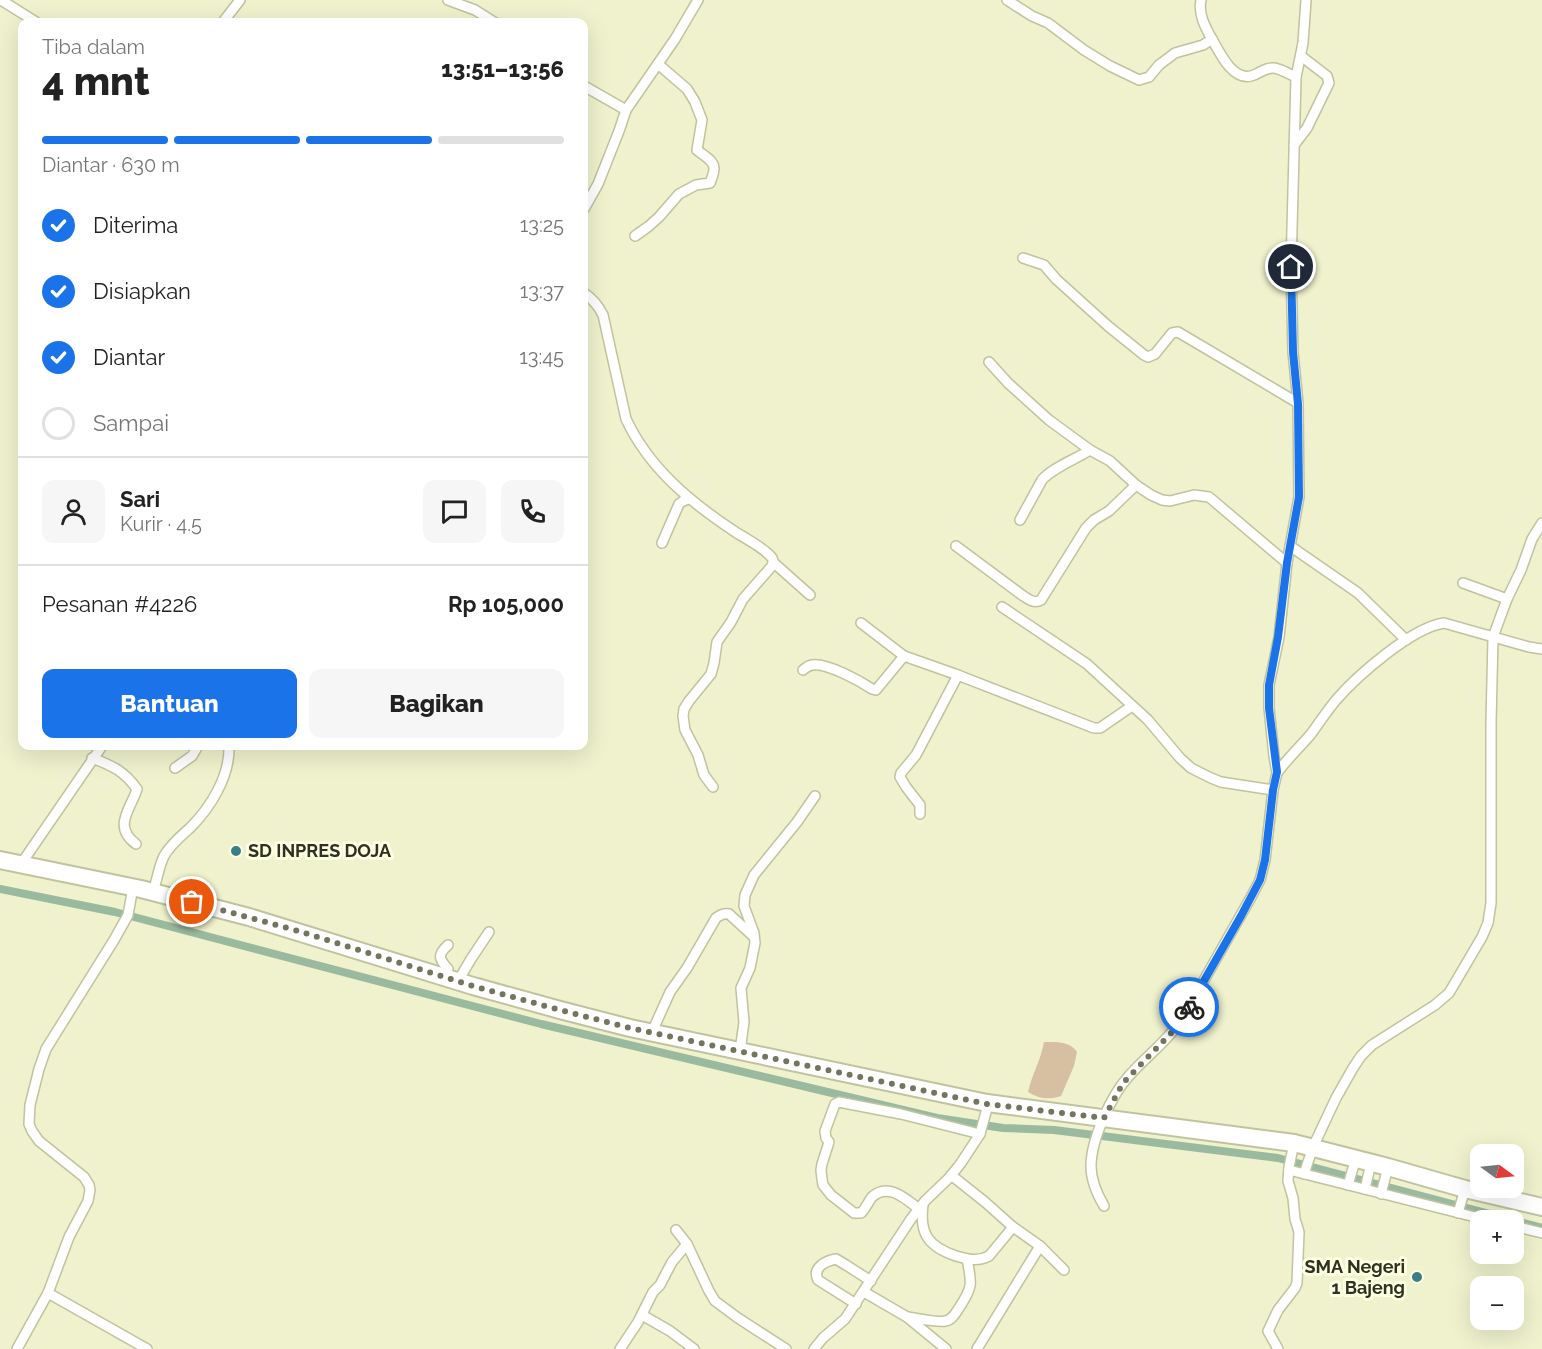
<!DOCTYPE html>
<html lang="id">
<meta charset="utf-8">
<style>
:root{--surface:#fff;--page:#f6f6f6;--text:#222;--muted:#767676;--line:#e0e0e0;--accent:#1a73e8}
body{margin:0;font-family:Raleway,sans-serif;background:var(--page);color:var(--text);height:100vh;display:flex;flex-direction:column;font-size:22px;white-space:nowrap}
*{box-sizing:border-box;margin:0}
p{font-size:20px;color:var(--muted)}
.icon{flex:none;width:33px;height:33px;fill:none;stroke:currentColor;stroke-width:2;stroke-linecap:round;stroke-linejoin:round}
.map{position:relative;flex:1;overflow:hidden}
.side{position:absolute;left:18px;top:18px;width:570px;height:732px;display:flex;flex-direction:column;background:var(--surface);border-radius:12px;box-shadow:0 6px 24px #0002}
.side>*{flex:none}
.needle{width:39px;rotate:105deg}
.tools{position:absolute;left:1470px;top:1144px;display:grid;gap:12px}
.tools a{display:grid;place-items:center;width:54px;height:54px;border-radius:12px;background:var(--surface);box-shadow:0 6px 24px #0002;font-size:30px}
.pin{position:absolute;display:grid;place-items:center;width:51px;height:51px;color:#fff;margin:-26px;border:3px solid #fff;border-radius:50%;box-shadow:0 2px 6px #0007}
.courier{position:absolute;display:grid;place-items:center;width:60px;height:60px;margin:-30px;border:4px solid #1a73e8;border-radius:50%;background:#fff;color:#222;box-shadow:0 2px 8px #0007}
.headline em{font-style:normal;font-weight:800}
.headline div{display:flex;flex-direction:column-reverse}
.headline{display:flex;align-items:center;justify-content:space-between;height:102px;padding:0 24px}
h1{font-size:39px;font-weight:800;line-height:45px}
.bar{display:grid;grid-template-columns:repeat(4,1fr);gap:9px 6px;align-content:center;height:72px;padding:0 24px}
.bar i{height:8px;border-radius:4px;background:var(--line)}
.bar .on{background:var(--accent)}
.bar p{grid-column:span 4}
.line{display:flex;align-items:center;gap:15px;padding:0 24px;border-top:2px solid var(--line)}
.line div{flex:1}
.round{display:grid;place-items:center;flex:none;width:63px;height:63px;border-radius:12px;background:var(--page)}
ol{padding:0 24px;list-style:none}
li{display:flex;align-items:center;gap:18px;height:66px}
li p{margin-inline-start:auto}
li .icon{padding:6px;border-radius:50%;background:var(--accent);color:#fff;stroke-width:4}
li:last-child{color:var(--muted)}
li i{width:33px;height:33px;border:3px solid var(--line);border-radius:50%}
.primary-button{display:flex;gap:12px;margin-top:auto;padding:12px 24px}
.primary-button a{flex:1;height:69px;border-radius:12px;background:var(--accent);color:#fff;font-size:24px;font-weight:800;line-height:69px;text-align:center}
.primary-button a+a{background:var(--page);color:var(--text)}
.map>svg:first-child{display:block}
</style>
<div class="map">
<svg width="1542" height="1349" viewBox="0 0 1542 1349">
<rect width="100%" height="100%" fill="#eff2cc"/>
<path fill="#d7bfa2" d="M1044,1042C1056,1042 1070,1041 1077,1052L1074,1066L1061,1096C1049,1100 1039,1099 1028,1092C1032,1074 1041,1060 1044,1042Z"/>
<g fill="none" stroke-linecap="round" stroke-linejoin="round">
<polyline stroke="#9aba9f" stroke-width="8" points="0,889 115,912 541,1024 937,1118 1003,1128 1054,1130 1278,1158 1542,1228"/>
<defs>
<g id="street">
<polyline points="1,0 36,22"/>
<polyline points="448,0 475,10 494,22"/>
<path d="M1007,0L1032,16L1048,23L1084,50L1110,66L1139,80L1149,77L1159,65L1175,53L1203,45L1212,39C1220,53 1232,80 1251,76C1260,74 1264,67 1274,68C1281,69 1289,74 1296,77"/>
<path d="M1201,0C1198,14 1205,27 1212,39"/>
<polyline points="223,22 240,0"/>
<polyline points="584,86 626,110"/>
<polyline points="1294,145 1307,128 1329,83 1327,76 1301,56"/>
<polyline points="584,209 598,184 619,131 626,110 675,39 698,0"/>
<path d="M635,236L649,226L659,217L679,194L696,185L710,183C719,162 712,162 697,150L702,120L695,102L687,89L658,64"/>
<polyline points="1023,258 1044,265 1056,279 1108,326 1144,355 1148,357 1155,354 1172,333 1178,332 1298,403"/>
<path d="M584,293C593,299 598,305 603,315L626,419C649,468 690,502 734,531C744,538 765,548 772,558C774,562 773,562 772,566L743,599L731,622L717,642L714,663L711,674L689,701L684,709L683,716L685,730L698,755L704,775L713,787"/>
<polyline points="989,362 1008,383 1049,420 1090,450 1110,461 1136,485 1151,495 1162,500 1170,501 1194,495 1209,497 1287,563"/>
<path d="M1020,520L1042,480C1052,468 1076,459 1090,450"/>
<polyline points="662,543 679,504 683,501 689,499"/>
<path d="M956,546L1022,595C1028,599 1034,604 1041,600L1086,528L1094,520L1109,511L1136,485"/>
<polyline points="1290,546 1358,593 1406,640"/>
<polyline points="774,563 810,595"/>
<polyline points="1463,583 1507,599"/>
<polyline points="1002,607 1087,664 1148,720 1180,758 1191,768 1211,778 1221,782 1273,790"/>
<polyline points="861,623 904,656"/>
<path d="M803,670C807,667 807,666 812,665C826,662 860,681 872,689L876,690L904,656L955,674L1094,728H1100L1132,706"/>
<path d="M92,758C113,766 124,771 137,789C131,809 112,826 136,844"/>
<polyline points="175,768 192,756 198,746"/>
<path d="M1277,773C1287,759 1300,747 1311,734C1319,723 1327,711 1336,700C1357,676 1411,628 1444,623L1529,647L1542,649"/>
<polyline points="920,814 920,805 906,787 900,777 901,773 916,755 958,675"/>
<polyline points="21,864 102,746"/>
<path d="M153,892C157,880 159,866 164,856C170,845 181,836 190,828C211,807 230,776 229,746"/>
<path d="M446,977L448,969C439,959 437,955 448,945"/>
<polyline points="458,981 471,959 489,932"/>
<path d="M652,1032L670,992L687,968L716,918C720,915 724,913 729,914L753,936"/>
<polyline points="740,1051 744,1022 741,988 750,968 755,943 754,933 744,906 745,895 754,875 797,822 815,796"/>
<polyline points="1289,1170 1491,1221"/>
<polyline points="1304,1174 1313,1147 1336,1098 1353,1068 1361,1056 1372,1045 1435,1005 1449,993 1482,937 1488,923 1491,903 1491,723 1493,637 1507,599 1521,570 1532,539 1542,523"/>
<polyline points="951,1175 985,1202 1013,1227"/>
<polyline points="1348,1185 1356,1158"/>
<polyline points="1365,1189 1371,1163"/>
<polyline points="1381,1194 1388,1167"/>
<path d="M923,1205C919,1234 929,1247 956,1256C967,1259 978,1262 989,1256L1013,1227L1040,1246L1064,1270"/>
<path d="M1104,1206C1097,1194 1091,1181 1091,1166C1091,1140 1111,1096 1128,1077C1145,1057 1168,1041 1182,1019L1250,899L1260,880L1265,860L1273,790L1277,773L1274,756L1269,708V685L1279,637L1287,563L1299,497L1298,403L1293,352L1291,267L1296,77L1303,43L1306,0"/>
<path d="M919,1209C906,1199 888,1182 872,1197C868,1202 866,1208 861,1213H854L831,1195L823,1185L822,1179L821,1170L822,1164L829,1142L826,1138L825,1131L835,1104L839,1102L901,1114L980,1134"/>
<polyline points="1458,1213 1465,1189"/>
<polyline points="1514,1226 1542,1233"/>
<polyline points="676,1230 687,1244"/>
<polyline points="864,1292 907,1317 946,1349"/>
<polyline points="48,1293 147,1349"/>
<path d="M856,1304L818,1280C812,1268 825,1261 836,1259L846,1265L871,1281"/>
<polyline points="642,1315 670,1331 694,1349"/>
<path d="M907,1317C916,1318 939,1323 945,1321C952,1320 955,1314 959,1308C973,1287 972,1284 967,1259"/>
<polyline points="17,1349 48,1293 69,1237 88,1201 90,1190 89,1185 84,1177 39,1141 32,1131 29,1124 30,1105 39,1069 46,1049 114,940 128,915 133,887"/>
<polyline points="620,1349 638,1322 653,1292 660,1285 672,1262 687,1244 709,1291 715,1301 738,1318 786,1349"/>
<polyline points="814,1349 823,1338 845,1319 911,1219 925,1201 950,1177 961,1163 980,1134 986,1112 987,1103"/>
<polyline points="977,1349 1040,1246"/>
<polyline points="1278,1349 1268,1331 1278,1310 1295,1288 1297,1283 1299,1232 1295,1219 1293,1198 1288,1181 1289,1167 1294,1143"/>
</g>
<polyline id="highway" points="0,860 141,889 249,917 473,986 560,1010 630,1028 987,1103 1294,1143 1388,1167 1465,1189 1542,1207"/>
</defs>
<use href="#street" stroke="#c0c39e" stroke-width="12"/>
<use href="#highway" stroke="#c0c39e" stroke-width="20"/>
<use href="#street" stroke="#fff" stroke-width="9"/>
<use href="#highway" stroke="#fff" stroke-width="16"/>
</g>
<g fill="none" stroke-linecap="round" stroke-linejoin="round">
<polyline stroke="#73755e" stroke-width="6" stroke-dasharray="0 10.8" points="192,902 295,930 473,986 560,1010 630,1028 987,1104 1104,1118 1123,1083 1176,1028 1189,1007"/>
<polyline stroke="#1a73e8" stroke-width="8" points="1189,1007 1241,916 1260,880 1265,860 1273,790 1277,772 1269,708 1269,685 1278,637 1287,563 1299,497 1298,404 1293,352 1291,267"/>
</g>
<g fill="#387f88" stroke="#fdffe1" stroke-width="2">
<circle cx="236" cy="851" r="6"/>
<circle cx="1417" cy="1277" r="6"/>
</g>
<g text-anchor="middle" stroke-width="6" stroke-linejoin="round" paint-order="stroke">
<g font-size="18" font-weight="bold" fill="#303123" stroke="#fdffe1" text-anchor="start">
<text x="248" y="857">SD INPRES DOJA</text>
<text x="1405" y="1273" text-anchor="end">SMA Negeri<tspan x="1405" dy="21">1 Bajeng</tspan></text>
</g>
</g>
</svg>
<div class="tools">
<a><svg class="needle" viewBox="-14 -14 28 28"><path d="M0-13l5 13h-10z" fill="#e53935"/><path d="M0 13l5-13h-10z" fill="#767676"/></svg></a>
<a>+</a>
<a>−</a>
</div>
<div class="pin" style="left:192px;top:902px;background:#ea580c"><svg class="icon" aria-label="bag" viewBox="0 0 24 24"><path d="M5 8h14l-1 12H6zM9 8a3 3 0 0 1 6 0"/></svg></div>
<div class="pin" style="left:1291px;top:267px;background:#1f2937"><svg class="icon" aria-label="home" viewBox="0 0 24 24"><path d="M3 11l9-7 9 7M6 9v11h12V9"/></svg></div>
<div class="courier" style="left:1189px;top:1007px"><svg class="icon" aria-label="bike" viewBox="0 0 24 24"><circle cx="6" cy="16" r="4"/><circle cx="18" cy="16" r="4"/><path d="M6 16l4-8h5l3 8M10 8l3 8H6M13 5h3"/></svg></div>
<section class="side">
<div class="headline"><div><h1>4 mnt</h1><p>Tiba dalam</p></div><em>13:51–13:56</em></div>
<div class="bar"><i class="on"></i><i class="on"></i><i class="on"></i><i></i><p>Diantar · 630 m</p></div>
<ol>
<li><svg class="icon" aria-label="check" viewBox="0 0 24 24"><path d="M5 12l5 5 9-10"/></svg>Diterima<p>13:25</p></li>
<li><svg class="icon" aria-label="check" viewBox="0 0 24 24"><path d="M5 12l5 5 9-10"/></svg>Disiapkan<p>13:37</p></li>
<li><svg class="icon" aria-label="check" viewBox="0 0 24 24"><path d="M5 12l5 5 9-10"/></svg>Diantar<p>13:45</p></li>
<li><i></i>Sampai</li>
</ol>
<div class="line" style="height:108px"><a class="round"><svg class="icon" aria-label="person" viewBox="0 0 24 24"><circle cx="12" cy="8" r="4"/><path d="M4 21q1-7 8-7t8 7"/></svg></a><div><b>Sari</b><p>Kurir · 4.5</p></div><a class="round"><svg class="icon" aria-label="chat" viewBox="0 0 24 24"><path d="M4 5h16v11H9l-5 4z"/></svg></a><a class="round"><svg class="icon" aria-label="phone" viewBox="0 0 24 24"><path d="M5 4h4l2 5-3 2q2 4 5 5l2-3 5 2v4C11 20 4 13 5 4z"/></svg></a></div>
<div class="line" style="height:78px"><div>Pesanan #4226</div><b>Rp 105,000</b></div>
<div class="primary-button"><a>Bantuan</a><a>Bagikan</a></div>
</section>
</div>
